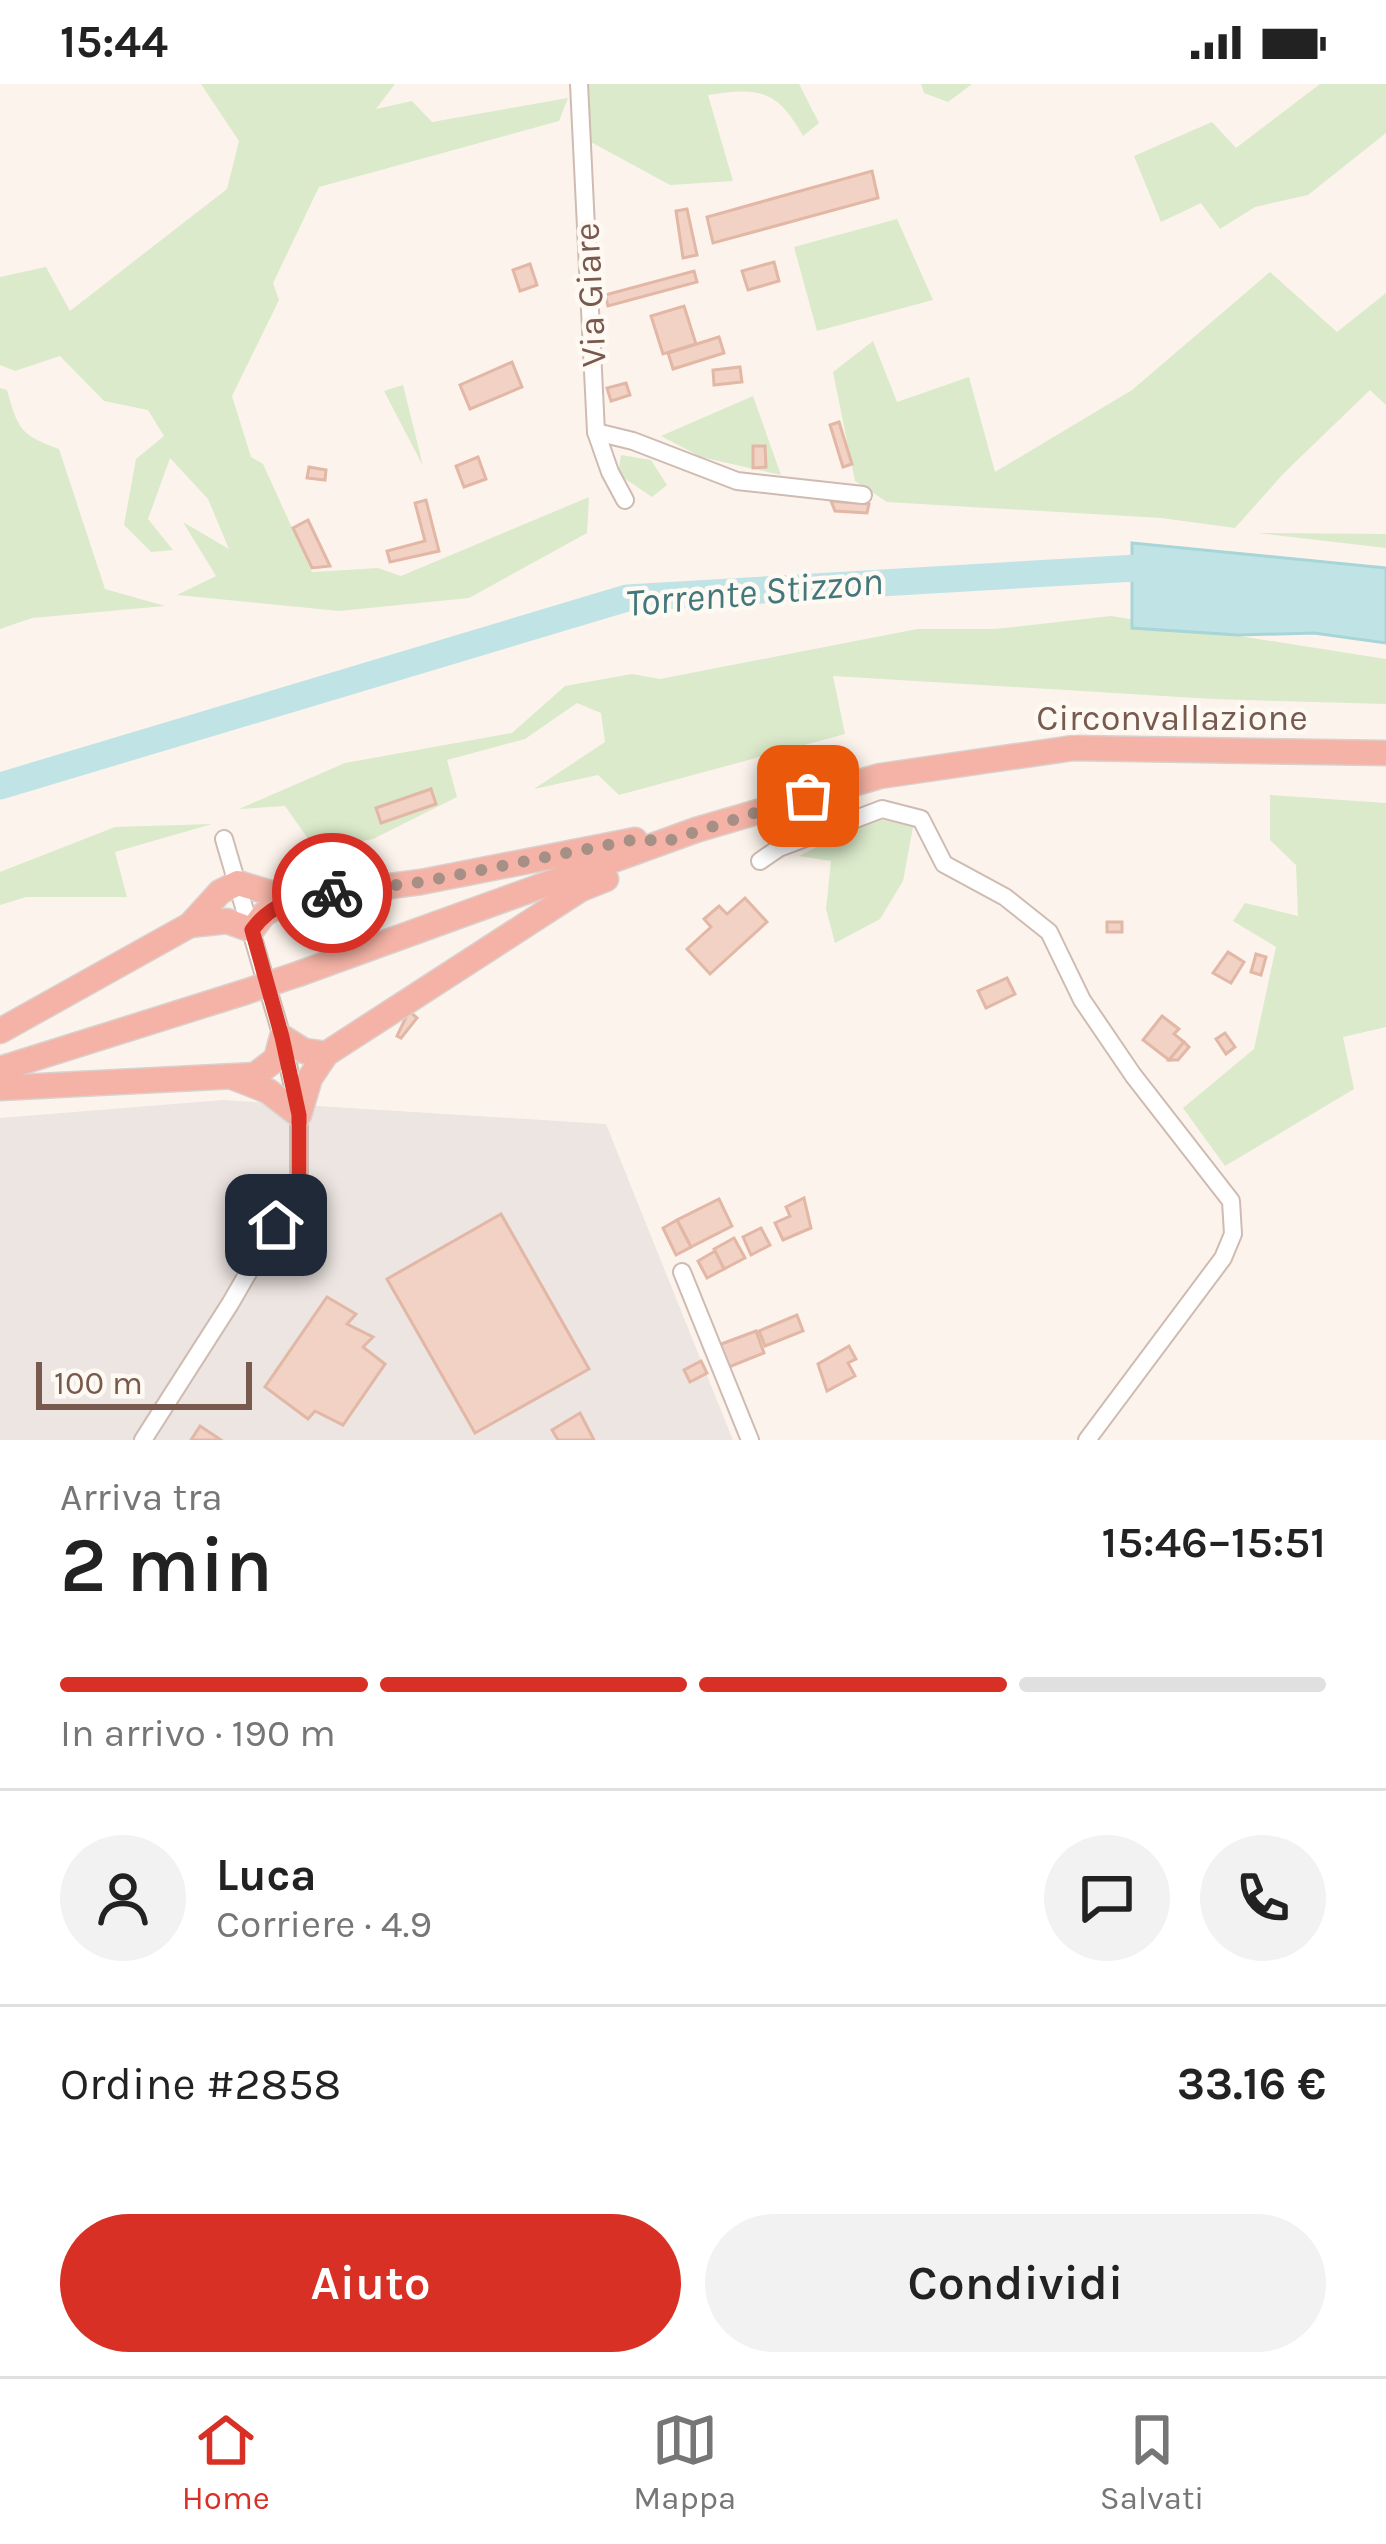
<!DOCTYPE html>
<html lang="it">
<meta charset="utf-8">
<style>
:root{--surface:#fff;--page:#f2f2f2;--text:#222;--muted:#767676;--line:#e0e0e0;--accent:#d93025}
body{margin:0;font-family:Karla,sans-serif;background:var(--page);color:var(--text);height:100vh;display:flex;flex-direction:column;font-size:45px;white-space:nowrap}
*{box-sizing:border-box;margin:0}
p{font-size:39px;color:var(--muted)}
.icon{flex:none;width:66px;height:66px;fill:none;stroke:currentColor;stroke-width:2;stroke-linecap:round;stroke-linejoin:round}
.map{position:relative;height:1356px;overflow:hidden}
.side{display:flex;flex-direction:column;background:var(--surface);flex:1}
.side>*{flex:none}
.scale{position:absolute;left:36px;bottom:30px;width:216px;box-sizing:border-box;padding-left:12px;border:6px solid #78594e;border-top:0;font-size:33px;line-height:42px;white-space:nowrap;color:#78594e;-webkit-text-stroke:9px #fef9f3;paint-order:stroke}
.pin{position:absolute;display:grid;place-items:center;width:102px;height:102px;color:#fff;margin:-51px;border-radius:24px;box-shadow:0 6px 18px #0006}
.courier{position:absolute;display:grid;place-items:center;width:120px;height:120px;margin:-60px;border:9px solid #d93025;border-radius:50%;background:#fff;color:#222;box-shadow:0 3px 15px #0007}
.head em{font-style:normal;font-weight:600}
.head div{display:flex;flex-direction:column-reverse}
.head{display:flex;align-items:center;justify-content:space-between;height:204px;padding:0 60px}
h1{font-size:78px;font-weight:600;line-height:90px}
.bar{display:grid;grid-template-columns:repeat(4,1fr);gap:18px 12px;align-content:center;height:144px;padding:0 60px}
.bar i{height:15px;border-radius:9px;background:var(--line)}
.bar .active{background:var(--accent)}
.bar p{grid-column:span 4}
.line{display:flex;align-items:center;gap:30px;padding:0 60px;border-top:3px solid var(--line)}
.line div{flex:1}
.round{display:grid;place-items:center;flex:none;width:126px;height:126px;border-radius:63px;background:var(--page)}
.primary-button{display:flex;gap:24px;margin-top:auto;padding:24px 60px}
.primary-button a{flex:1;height:138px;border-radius:72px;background:var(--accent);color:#fff;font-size:48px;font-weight:600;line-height:138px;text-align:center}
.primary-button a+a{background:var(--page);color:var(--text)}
.status{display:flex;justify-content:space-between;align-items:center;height:84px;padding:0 60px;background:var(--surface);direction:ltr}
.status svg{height:33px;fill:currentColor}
.tab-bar{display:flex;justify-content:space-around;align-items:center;height:168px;border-top:3px solid var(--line);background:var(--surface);font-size:33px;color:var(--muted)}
.tab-bar a{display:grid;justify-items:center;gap:6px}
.tab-bar .active{color:var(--accent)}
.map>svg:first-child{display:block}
</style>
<div class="status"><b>15:44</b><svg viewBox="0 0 49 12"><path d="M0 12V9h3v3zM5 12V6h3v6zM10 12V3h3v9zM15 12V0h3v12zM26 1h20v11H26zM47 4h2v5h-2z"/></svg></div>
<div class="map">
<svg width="1386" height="1356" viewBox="0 0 1386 1356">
<rect width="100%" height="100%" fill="#fcf4ec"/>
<polygon fill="#ece5e1" points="223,1016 606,1040 733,1356 0,1356 0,1034"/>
<g fill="#daeaca">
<polygon points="201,0 395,0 376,25 412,17 432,38 568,14 559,37 319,103 273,199 279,216 232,312 251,373 263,380 312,488 378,484 401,492 589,413 587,449 469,514 339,527 177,511 216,492 183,438 229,465 208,415 170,374 148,435 173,466 151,468 124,441 136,375 164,352 148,326 104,317 60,272 15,287 0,281 0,193 46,183 70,227 227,105 239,57"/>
<path d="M587,0H799L819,39L803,52C777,5 758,3 708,11L733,97L670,101L589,57Z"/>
<polygon points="921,0 972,0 948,18 924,9"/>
<polygon points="1320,0 1386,0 1386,49 1308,111 1255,123 1220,145 1201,119 1161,138 1134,72 1212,38 1236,64"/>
<polygon points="897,135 933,216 817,247 794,163"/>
<polygon points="1270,188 1337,248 1386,209 1386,321 1370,306 1283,390 1235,444 1161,434 887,418 855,397 833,288 873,257 897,318 969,293 995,388 1132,306"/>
<polygon points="403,301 423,382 384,307"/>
<path d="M0,304L7,306C18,345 20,351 59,365L105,505L165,522L32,534L0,545Z"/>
<polygon points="753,312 781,391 701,373 661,352"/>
<polygon points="621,371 651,376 667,401 652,413 618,390"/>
<polygon points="1258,449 1386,450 1386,464"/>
<polygon points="1111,532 1386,575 1386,620 1213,615 833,592 845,650 619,711 598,691 534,705 605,658 601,629 577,619 525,655 447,676 457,713 373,755 316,766 285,722 239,725 345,679 512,649 565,602 632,590 660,595 917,545 995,545"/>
<polygon points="1270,711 1386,719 1386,943 1343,953 1354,1005 1225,1082 1183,1024 1254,965 1276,863 1233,837 1245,819 1298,832 1296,781 1270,756"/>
<polygon points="874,734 913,743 903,797 880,835 835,859 826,825 831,777 799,772"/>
<polygon points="212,740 115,768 127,813 26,813 0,821 0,788 115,743"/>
</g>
<polygon fill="#c0e4e6" stroke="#a7d5d8" stroke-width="3" points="1132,459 1386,484 1386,559 1314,549 1238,551 1132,544"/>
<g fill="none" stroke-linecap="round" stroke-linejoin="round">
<polyline stroke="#c0e4e6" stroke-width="27" points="0,702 627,514 1136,484 1167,478"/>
</g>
<g fill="#f1d2c4" stroke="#e3b7a5" stroke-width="3">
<polygon points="872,87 878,114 713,159 707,133"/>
<polygon points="687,125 697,171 683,174 676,127"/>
<polygon points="774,178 779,197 748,206 742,187"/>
<polygon points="530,180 537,201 520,207 513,186"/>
<polygon points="694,187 697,198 608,222 605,211"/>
<polygon points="684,222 696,260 663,270 651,232"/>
<polygon points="719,253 724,269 673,285 668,269"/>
<polygon points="512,278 522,303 470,325 460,301"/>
<polygon points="740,283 742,298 714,301 713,286"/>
<polygon points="626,299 630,311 611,317 607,304"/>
<polygon points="839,338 852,380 843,383 830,341"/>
<polygon points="753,362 765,362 766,383 753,384"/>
<polygon points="478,373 486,395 464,403 456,382"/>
<polygon points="309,383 326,386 325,396 307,394"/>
<polygon points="426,416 439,467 390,478 387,467 425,457 415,419"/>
<polygon points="831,417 869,420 867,429 835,427"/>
<polygon points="308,436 330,482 312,484 293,444"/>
<polygon points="431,705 436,720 381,739 376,724"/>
<polygon points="745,814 767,838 710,890 687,865 711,843 704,835 719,822 727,830"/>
<rect x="1107" y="838" width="15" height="10"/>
<polygon points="1228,868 1244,878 1231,899 1213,889"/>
<polygon points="1256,870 1266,873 1261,891 1251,888"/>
<polygon points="1007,894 1015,910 986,924 978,907"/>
<polygon points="409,927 417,934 401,954 397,952"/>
<polygon points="1162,932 1179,945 1174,950 1184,958 1169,976 1143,956"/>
<polygon points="1225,949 1235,963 1226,970 1216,955"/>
<polygon points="1184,958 1189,963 1178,976 1169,976"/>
<polygon points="804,1114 811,1144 783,1156 775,1139 790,1132 786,1123"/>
<polygon points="719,1115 732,1142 691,1163 677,1136"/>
<polygon points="501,1130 589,1285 475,1349 387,1195"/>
<polygon points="677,1136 691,1163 676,1171 663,1144"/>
<polygon points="761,1144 770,1161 751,1171 743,1153"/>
<polygon points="734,1154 745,1174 724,1185 714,1165"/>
<polygon points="715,1167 724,1185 707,1194 698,1177"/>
<polygon points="327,1213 356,1230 347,1240 373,1253 363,1263 385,1280 343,1341 315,1327 308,1335 265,1303"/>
<polygon points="797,1231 803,1247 765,1262 759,1247"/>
<polygon points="756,1247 764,1269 724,1285 716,1262"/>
<polygon points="849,1262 856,1275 848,1279 855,1292 827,1307 818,1280"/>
<polygon points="701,1277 707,1289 690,1298 684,1286"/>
<polygon points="580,1329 594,1356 558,1356 552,1346"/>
<polygon points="200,1342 221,1356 191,1356"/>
</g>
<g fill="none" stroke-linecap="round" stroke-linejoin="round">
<defs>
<g id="minor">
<polyline points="579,0 596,348 610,388 625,416"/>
<polyline points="596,348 633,357 737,397 863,411"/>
<polyline points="760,777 779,764 882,725 921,735 944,780 1005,813 1049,848 1082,916 1133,991 1231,1117 1233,1150 1223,1174 1087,1356"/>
<polyline points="682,1188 750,1356"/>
<polyline points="143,1356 230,1220 299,1101 299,1031 282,953 224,755"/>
</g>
<g id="highway">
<polyline points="190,841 227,837 252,846 264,830 290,815 421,798 635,756"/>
<polyline points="301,889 696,746 880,692 1073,664 1386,669"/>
<polyline points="0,947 190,841 220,808 238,799 290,815"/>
<polyline points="0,985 245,908"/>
<polyline points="235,994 268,1007 299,1031 310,994 326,970 581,805 606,795"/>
<polyline points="0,1004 255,991 276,975 282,953 304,967 326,970"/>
</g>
</defs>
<use href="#minor" stroke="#cfbbb1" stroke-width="20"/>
<use href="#highway" stroke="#d9d1cd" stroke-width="27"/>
<use href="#minor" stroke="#fff" stroke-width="16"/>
<use href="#highway" stroke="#f4b3a6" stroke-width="24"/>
<defs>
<polyline id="highway-bridge" points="245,908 301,889"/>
</defs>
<use href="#highway-bridge" stroke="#d9d1cd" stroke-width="27" stroke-linecap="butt"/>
<use href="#highway-bridge" stroke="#f4b3a6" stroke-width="24"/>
</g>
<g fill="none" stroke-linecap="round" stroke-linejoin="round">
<polyline stroke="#a68f85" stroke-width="12" stroke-dasharray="0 21.6" points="332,809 421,798 642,754 661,759 808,712"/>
<path stroke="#d93025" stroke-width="15" d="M276,1141L299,1101V1031L282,953L252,846C273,817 298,814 332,809"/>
</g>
<g text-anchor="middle" stroke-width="9" stroke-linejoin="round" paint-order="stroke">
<g font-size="36" fill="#78594e" stroke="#fef9f3">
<text transform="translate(589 211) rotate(-93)" y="13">Via Giare</text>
<text x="1172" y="646">Circonvallazione</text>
</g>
<g font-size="39" font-style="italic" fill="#42787c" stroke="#fef9f3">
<text transform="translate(754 507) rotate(-5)" y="14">Torrente Stizzon</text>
</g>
</g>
</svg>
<div class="scale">100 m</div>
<div class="pin" style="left:808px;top:712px;background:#ea580c"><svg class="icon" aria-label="bag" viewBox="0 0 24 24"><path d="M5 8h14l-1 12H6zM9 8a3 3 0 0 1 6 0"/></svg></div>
<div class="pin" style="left:276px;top:1141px;background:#1f2937"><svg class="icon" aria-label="home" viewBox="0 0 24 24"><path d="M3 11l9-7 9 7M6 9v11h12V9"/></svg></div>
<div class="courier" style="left:332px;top:809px"><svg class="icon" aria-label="bike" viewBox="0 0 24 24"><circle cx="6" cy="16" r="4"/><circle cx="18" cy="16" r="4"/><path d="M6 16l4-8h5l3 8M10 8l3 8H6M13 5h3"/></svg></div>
</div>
<section class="side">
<div class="head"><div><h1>2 min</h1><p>Arriva tra</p></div><em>15:46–15:51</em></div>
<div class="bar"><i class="active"></i><i class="active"></i><i class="active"></i><i></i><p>In arrivo · 190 m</p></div>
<div class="line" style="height:216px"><a class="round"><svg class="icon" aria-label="person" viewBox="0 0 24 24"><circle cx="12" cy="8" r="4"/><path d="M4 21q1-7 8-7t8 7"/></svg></a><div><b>Luca</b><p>Corriere · 4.9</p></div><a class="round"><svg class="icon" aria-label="chat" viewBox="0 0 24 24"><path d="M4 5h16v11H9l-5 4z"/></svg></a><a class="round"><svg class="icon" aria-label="phone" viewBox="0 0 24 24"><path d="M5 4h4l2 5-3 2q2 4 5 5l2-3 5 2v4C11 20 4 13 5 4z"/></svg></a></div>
<div class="line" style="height:156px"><div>Ordine #2858</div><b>33.16 €</b></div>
<div class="primary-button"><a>Aiuto</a><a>Condividi</a></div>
</section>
<nav class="tab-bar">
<a class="active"><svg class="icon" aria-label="home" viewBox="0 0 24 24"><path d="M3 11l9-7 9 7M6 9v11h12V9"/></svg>Home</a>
<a><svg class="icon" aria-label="map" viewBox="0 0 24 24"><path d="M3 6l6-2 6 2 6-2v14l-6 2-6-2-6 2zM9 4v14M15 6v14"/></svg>Mappa</a>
<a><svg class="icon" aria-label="saved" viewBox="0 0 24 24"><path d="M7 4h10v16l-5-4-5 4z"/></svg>Salvati</a>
</nav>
